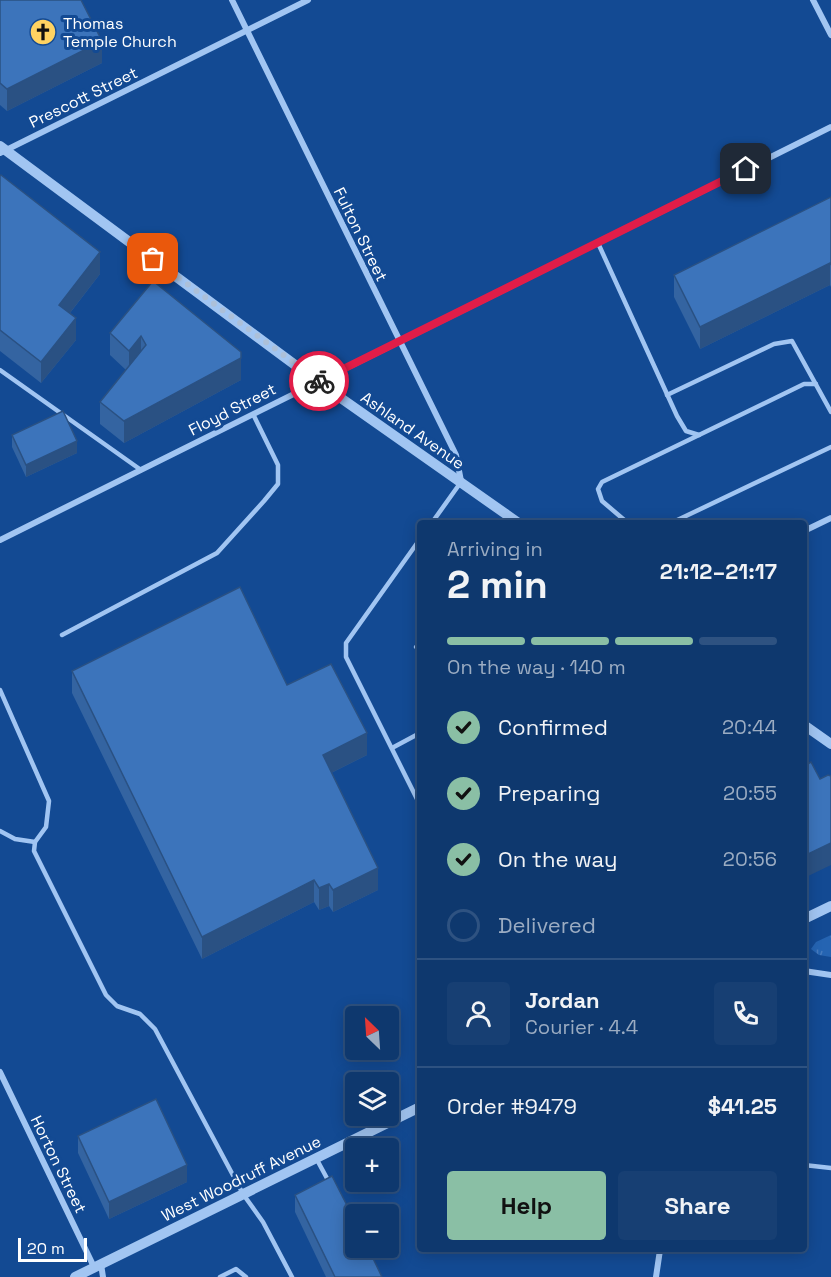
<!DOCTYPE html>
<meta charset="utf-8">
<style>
:root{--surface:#0e386e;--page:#173f73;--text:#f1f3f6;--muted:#9bacc2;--line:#2e5281;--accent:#8abfa5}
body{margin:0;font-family:"Space Grotesk",sans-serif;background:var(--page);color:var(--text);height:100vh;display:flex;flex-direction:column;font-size:22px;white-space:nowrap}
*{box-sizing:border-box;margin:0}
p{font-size:20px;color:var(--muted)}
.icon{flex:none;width:33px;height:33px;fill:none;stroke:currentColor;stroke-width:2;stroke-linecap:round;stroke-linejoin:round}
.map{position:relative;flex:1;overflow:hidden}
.panel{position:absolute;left:417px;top:520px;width:390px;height:732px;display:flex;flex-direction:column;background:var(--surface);border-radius:6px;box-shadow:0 3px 15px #0003,0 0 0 2px var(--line)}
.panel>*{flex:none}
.needle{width:39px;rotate:335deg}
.tools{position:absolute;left:345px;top:1006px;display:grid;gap:12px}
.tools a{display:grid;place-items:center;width:54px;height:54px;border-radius:6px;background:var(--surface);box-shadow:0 3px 15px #0003,0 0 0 2px var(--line);font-size:30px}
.scale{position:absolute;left:18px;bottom:15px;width:69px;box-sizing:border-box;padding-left:6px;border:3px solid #fff;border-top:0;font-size:16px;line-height:21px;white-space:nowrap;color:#fff;-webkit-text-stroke:4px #134a93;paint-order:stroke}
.pin{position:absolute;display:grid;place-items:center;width:51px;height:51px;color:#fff;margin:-26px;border-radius:12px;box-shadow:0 3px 9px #0006}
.courier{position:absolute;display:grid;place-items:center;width:60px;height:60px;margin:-30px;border:4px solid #e11d48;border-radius:50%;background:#fff;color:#222;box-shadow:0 2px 8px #0007}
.head em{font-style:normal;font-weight:700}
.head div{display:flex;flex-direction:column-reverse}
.head{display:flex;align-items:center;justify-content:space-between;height:102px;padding:0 30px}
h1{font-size:39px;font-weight:700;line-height:45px}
.bar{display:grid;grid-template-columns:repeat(4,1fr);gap:9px 6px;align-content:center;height:72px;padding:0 30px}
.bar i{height:8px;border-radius:4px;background:var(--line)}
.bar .selected{background:var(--accent)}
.bar p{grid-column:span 4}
.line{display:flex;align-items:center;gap:15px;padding:0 30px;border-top:2px solid var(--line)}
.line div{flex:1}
.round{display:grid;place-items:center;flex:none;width:63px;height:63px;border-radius:6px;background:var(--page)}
ol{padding:0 30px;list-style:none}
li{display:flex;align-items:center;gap:18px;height:66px}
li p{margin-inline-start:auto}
li .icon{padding:6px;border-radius:50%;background:var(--accent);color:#111;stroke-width:4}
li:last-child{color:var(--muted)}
li i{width:33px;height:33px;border:3px solid var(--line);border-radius:50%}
.button{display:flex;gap:12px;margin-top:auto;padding:12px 30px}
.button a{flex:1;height:69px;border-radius:6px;background:var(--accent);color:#111;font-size:24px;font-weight:700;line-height:69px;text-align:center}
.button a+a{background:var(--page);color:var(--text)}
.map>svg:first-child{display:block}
</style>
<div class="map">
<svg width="831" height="1277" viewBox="0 0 831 1277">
<defs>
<pattern id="park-tufts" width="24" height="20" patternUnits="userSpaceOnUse" patternTransform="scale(1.5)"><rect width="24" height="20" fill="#2564b2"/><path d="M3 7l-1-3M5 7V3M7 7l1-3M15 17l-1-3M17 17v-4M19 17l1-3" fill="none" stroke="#467bbe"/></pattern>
</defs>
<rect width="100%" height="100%" fill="#134a93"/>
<polygon fill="url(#park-tufts)" points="831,935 831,957 819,955 811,949 816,942"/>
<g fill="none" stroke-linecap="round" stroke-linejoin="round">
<g stroke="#a1c5f2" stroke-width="4.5">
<polyline points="598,243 677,416 686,431 699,435"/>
<polyline points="0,370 141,470"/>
<polyline points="667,395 774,344 792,341 831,412"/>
<polyline points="431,524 461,482"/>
<polyline points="629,524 602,501 598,489 602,482 804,384 816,384"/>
<polyline points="669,524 831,447"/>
<polyline points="420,539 346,643 346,657 420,805"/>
<polyline points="62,635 217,553 264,501 278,484 278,465 253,414"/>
<polyline points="416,647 420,643"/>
<polyline points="0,690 49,801 46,827 35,842 34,851 106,995 117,1006 140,1014 155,1029 243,1194 263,1222 292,1277"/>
<polyline points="392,748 420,733"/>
<polyline points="0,831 15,839 35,842"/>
<polyline points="316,1158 329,1182"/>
<polyline points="804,1165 831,1168"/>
<polyline points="220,1277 236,1269 246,1277"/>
</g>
<g stroke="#a1c5f2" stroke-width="6">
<polyline points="232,0 456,455 461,481"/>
<polyline points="813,0 831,35"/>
<polyline points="0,153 308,0"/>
<polyline points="804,531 831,518"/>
<polyline points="0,540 831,127"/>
<polyline points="804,971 831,975"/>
<polyline points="0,1072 94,1267"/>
<polyline points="101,1264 103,1277"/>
<polyline points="656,1277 660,1250"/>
</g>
<g stroke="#a1c5f2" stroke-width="10">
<polyline points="0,146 318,382 520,524"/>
<polyline points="804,725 831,744"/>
<polyline points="804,919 831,906"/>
<polyline points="75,1277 420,1107"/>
</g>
</g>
<g fill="#3464a1">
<polygon points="0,0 102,63 7,111 0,105"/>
<polygon points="0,176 100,274 70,313 76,340 41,383 0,351"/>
<polygon points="831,197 831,287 830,285 700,349 674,297 674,275"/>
<polygon points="153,281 241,380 124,443 100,424 100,402 126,370 110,355 110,333"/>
<polygon points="12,435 77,453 26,477 12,447"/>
<polygon points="72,671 287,685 367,755 331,773 378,890 333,912 329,906 319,910 314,902 202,959 72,693"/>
<polygon points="78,1136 187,1182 109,1219 78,1153"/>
<polygon points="295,1195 382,1277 326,1277 295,1212"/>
</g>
<g fill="#2a5183">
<polygon points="102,41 102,63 7,111 7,89"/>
<polygon points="100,252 100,274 59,327 59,305"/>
<polygon points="830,263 830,285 700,349 700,327"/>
<polygon points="76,318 76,340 41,383 41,362"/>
<polygon points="141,336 141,358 129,373 129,351"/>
<polygon points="241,352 241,380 124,443 124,421"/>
<polygon points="77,441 77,453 26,477 26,465"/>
<polygon points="367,733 367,755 323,777 323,755"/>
<polygon points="831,843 831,865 804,878 804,856"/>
<polygon points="378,868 378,890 333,912 333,890"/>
<polygon points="314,880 314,902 202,959 202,937"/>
<polygon points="329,884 329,906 319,910 319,888"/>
<polygon points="187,1165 187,1182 109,1219 109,1202"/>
</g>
<g fill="#3c74bb" stroke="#2a5183" stroke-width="1.5">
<polygon points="0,0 81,0 102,41 7,89 0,83"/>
<polygon points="1,175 100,252 59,305 76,318 41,362 0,330 0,176"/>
<polygon points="831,197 831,265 830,263 700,327 674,275"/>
<polygon points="153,281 241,352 241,358 124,421 100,402 146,345 141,336 129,351 110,333"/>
<polygon points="63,411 77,441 26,465 12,435"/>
<polygon points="240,587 287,685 331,664 367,733 323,755 378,868 333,890 329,884 319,888 314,880 202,937 72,671"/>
<polygon points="811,762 820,779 828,775 831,776 831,843 804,856 804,766"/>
<polygon points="156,1099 187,1165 109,1202 78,1136"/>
<polygon points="332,1176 356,1223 356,1248 368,1248 382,1277 335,1277 295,1195"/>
</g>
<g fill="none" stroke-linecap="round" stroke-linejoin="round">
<polyline stroke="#acc0d9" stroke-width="6" stroke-dasharray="0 10.8" points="153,259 319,381"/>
<polyline stroke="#e11d48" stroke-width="8" points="319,381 746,169"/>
</g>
<defs>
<symbol id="church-disc" viewBox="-11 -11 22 22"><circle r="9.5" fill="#ffd362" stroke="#134a93"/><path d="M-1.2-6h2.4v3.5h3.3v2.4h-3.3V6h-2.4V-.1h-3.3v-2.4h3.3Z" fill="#111"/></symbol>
</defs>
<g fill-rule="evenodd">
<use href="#church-disc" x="28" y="17" width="30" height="30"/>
</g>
<g text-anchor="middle" stroke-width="6" stroke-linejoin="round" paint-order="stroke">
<g font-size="16" fill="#fff" stroke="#134a93" text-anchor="start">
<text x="63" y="29">Thomas<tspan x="63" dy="18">Temple Church</tspan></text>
</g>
<g font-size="16" fill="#fff" stroke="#134a93">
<text transform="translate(83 97) rotate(-26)" y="6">Prescott Street</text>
<text transform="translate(361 234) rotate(64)" y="6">Fulton Street</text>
<text transform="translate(232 409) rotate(-27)" y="6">Floyd Street</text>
<text transform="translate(413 430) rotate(35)" y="6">Ashland Avenue</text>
<text transform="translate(59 1164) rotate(64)" y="6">Horton Street</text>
<text transform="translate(241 1178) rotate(-26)" y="6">West Woodruff Avenue</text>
</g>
</g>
</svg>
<div class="tools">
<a><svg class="needle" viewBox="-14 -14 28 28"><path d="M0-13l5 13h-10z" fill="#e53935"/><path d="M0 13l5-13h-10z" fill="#9bacc2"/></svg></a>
<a><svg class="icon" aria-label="layers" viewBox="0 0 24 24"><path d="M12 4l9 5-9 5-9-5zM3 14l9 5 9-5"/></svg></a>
<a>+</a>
<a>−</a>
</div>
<div class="scale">20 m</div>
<div class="pin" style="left:153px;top:259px;background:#ea580c"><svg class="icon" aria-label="bag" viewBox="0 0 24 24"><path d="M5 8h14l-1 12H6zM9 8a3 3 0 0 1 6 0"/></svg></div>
<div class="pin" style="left:746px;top:169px;background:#1f2937"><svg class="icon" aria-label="home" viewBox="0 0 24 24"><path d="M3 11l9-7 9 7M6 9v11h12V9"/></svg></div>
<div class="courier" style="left:319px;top:381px"><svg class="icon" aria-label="bike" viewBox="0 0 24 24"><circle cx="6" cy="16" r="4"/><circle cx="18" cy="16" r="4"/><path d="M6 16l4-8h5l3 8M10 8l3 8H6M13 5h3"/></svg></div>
<section class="panel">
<div class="head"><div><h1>2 min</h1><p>Arriving in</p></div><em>21:12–21:17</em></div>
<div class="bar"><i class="selected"></i><i class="selected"></i><i class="selected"></i><i></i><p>On the way · 140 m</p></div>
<ol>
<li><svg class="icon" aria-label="check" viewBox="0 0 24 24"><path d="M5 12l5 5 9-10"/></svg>Confirmed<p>20:44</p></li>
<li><svg class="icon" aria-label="check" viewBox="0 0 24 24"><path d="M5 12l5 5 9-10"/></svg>Preparing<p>20:55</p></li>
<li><svg class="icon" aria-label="check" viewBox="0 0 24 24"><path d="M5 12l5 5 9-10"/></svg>On the way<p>20:56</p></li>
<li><i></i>Delivered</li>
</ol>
<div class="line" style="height:108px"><a class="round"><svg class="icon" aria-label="person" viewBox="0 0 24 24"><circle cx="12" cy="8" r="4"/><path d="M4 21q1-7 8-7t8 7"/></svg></a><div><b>Jordan</b><p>Courier · 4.4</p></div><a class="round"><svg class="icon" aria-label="phone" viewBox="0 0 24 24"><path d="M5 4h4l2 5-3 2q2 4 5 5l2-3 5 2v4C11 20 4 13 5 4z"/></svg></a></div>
<div class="line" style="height:78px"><div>Order #9479</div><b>$41.25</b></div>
<div class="button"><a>Help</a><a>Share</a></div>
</section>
</div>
